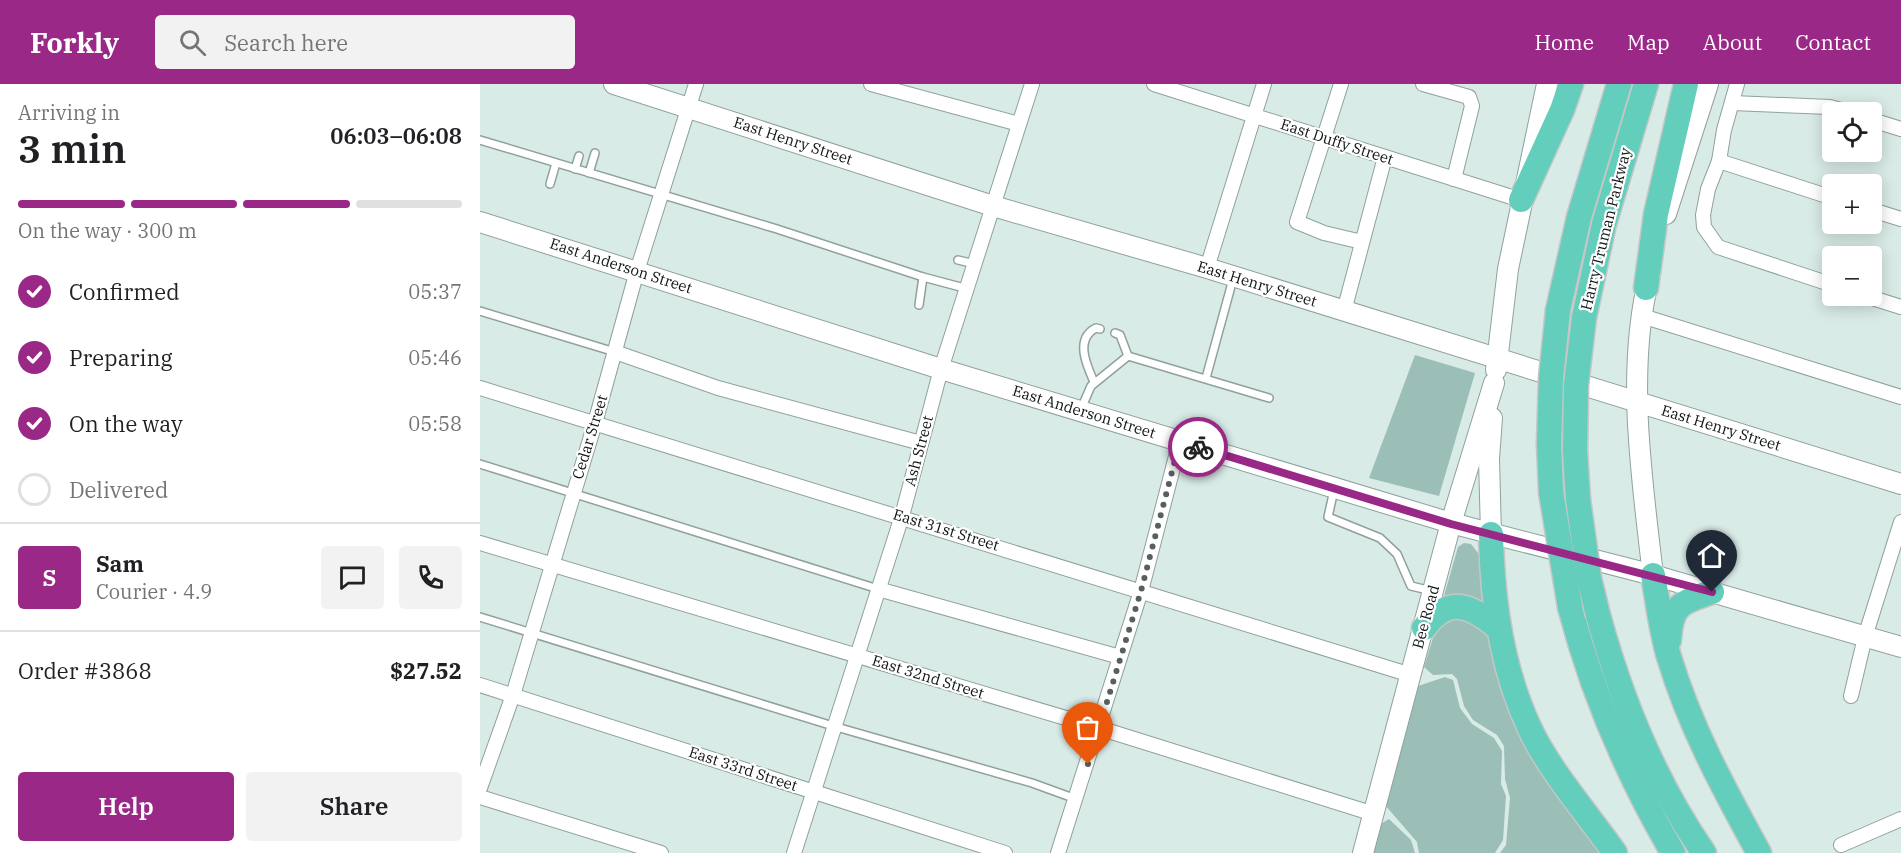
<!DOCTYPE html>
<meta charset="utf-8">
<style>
:root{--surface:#fff;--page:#f2f2f2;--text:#202124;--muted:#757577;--line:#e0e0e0;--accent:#9a2886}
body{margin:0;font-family:"IBM Plex Serif",serif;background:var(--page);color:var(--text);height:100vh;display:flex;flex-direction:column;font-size:22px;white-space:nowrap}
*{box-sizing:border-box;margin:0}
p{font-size:20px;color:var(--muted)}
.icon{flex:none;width:33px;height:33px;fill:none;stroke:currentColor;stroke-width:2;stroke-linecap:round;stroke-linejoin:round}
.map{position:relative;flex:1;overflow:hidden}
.side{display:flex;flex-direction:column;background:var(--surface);width:480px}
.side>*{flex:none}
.fabs{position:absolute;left:1342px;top:18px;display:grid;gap:12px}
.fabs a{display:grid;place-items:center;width:60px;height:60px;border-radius:6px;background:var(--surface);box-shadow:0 3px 15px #0003;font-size:30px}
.pin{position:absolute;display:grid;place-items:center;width:51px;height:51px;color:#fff;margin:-62px -26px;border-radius:50% 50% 50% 0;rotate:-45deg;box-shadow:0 0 6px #0007}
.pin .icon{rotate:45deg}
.courier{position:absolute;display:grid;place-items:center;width:60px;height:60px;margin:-30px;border:4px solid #9a2886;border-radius:50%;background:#fff;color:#222;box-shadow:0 2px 8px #0007}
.overview em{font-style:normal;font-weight:600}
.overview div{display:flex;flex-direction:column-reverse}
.overview{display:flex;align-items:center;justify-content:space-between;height:102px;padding:0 18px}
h1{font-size:39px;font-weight:600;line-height:45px}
.bar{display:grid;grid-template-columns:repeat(4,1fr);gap:9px 6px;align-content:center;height:72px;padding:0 18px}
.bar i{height:8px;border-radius:4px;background:var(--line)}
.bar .current{background:var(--accent)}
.bar p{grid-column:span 4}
.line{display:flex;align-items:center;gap:15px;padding:0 18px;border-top:2px solid var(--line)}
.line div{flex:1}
.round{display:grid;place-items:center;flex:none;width:63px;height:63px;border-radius:6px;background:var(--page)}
ol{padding:0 18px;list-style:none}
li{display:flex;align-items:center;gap:18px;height:66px}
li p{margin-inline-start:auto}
li .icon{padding:6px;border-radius:50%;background:var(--accent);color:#fff;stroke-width:4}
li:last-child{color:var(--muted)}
li i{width:33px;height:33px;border:3px solid var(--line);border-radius:50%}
.button{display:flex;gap:12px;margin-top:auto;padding:12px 18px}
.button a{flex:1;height:69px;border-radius:6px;background:var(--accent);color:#fff;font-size:24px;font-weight:600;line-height:69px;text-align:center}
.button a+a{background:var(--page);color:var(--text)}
header{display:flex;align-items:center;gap:36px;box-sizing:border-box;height:84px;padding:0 30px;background:var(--accent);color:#fff}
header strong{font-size:28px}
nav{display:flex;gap:33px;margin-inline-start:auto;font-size:21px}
.search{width:420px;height:54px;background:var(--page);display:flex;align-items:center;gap:15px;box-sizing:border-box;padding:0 21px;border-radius:6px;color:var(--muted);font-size:22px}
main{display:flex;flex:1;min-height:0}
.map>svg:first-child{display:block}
</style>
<header>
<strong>Forkly</strong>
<div class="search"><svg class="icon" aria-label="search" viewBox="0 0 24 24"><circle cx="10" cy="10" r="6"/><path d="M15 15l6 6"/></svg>Search here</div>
<nav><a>Home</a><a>Map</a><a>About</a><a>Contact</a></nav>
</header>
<main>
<section class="side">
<div class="overview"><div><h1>3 min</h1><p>Arriving in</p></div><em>06:03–06:08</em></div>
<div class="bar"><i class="current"></i><i class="current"></i><i class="current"></i><i></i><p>On the way · 300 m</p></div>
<ol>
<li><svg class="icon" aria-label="check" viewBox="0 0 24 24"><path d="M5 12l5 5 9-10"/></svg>Confirmed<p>05:37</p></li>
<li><svg class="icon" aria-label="check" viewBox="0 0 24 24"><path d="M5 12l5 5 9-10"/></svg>Preparing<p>05:46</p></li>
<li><svg class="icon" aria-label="check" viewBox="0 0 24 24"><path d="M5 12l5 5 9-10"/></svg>On the way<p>05:58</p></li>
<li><i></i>Delivered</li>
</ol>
<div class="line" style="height:108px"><b class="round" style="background:var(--accent);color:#fff">S</b><div><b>Sam</b><p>Courier · 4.9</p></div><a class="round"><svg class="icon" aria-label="chat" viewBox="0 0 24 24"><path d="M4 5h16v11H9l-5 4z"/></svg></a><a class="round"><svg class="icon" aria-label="phone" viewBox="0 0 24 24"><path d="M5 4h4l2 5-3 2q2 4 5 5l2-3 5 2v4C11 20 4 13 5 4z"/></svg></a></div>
<div class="line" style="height:78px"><div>Order #3868</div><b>$27.52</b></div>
<div class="button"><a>Help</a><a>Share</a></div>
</section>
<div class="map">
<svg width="1421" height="769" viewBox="0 0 1421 769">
<rect width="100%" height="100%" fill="#d9ebe7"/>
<g fill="#9bbeb7">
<polygon points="935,271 995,289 959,412 889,394"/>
<polygon points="984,459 991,460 998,469 1001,468 1005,524 964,512 978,463"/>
<polygon points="968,528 1007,542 1016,574 1019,599 1033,632 1122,769 1020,769 1026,761 1030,714 1025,695 1024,662 1017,651 993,636 984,622 977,595 972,590 953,591 944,583 956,544"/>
<polygon points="965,593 973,596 980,624 992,640 1014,654 1022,667 1021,700 1026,712 1023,756 1015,769 939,769 937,758 905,721 938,602"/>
<polygon points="909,735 931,756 935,769 892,769 899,741"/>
</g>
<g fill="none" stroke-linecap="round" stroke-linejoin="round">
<defs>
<g id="service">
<polyline points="0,56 297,145 443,193 488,205"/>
<polyline points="95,85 99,72"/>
<polyline points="109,89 115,69"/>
<polyline points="70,100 76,79"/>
<polyline points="478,176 495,180"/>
<polyline points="439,221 443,193"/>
<polyline points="0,227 135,268"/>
<polyline points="635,249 640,251 648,272"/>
<polyline points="726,294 753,195"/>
<path d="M614,298C607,282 594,255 616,244L620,245"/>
<polyline points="601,325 611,302 648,272 789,314"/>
<polyline points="0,380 398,505"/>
<polyline points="854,406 848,433 900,454 917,470 931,502 952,507"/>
<polyline points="0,533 353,642 552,699 596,715"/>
</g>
<g id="minor">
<polyline points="391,0 539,40"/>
<polyline points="674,0 1041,116"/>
<polyline points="861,0 817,138 844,149 882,158"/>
<polyline points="943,0 989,13 992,22 974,95"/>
<polyline points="1257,0 1244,46 1239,77 1228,105 1223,131 1224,143 1238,163 1353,201"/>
<polyline points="1252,19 1350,23 1368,28"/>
<polyline points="1392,36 1421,45"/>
<polyline points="1239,77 1353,114"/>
<polyline points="1392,126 1421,135"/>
<polyline points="727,184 784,0"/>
<polyline points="1386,212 1421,223"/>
<polyline points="864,227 905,73"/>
<polyline points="1162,232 1421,313"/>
<polyline points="135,268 238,304 441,359"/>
<polyline points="0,304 931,591"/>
<polyline points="0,459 619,644 894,730"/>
<polyline points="398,505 640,573"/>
<polyline points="0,601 525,769"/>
<polyline points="1371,612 1385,553 1421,438"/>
<polyline points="0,704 33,611 115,339 157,187 216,0"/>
<polyline points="0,713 181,769"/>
<polyline points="1361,761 1421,735"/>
<polyline points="314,769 422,432 461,285 552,0"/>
<polyline points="578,769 661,507 700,357"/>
</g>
<g id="secondary">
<polyline points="134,0 513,122 727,184 1421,400"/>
<polyline points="1186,130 1228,0"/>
<polyline points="0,138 461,285 971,439 1173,491 1421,563"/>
<path d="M1170,190C1145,284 1162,396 1173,491"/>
<polyline points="1016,286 1028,185 1067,0"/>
<polyline points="1011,450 1009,375 1012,334"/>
<polyline points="883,769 971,439 1014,299"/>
</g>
<g id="motorway">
<polyline points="1041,116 1082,26 1091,0"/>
<polyline points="1166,204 1176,130 1206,0"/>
<polyline points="1078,226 1099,133 1139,0"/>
<polyline points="1104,234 1124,140 1166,0"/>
<polyline points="1069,360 1071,408"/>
<polyline points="1095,367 1098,415"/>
<path d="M1011,450C1012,516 1021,584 1050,645C1069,686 1109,732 1135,769"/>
<path d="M1173,491C1178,518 1181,547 1189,573C1210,643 1244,705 1279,769"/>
<path d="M1090,523C1113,612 1147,690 1193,769"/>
<path d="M1118,531C1141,615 1174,697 1224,769"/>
<path d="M944,544C968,511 991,521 1018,544"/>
<path d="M1189,556C1191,521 1201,518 1232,508"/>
</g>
</defs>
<use href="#service" stroke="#90a19d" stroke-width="10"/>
<use href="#minor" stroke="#90a19d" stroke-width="16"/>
<use href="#secondary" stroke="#90a19d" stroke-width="22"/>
<use href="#motorway" stroke="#c5c7c7" stroke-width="27"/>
<use href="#service" stroke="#fff" stroke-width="7"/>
<use href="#minor" stroke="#fff" stroke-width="14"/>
<use href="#secondary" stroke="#fff" stroke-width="20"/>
<use href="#motorway" stroke="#64cebc" stroke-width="24"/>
<defs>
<g id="motorway-bridge">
<polyline points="1069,360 1071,294 1078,226"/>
<polyline points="1095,367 1096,301 1104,234"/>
<polyline points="1071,408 1090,523"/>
<polyline points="1098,415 1109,494 1118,531"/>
</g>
</defs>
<use href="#motorway-bridge" stroke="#c5c7c7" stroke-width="27" stroke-linecap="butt"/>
<use href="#motorway-bridge" stroke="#64cebc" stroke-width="24"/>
</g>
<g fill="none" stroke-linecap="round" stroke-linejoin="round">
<polyline stroke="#56605e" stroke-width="6" stroke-dasharray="0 10.8" points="608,680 661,507 700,357 718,363"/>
<polyline stroke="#9a2886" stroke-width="8" points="718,363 971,440 1232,508"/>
</g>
<g text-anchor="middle" stroke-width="4.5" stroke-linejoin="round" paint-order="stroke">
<g font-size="15" fill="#0f1514" stroke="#fff">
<text transform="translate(313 57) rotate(18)" y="5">East Henry Street</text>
<text transform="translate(857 58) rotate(18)" y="5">East Duffy Street</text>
<text transform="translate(1126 145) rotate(-76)" y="5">Harry Truman Parkway</text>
<text transform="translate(141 182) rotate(18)" y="5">East Anderson Street</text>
<text transform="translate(777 200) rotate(17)" y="5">East Henry Street</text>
<text transform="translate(604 328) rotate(17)" y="5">East Anderson Street</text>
<text transform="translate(1241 344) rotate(17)" y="5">East Henry Street</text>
<text transform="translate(110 353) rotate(-73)" y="5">Cedar Street</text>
<text transform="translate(439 367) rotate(-75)" y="5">Ash Street</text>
<text transform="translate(466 446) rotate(17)" y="5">East 31st Street</text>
<text transform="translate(946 533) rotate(-75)" y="5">Bee Road</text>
<text transform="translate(448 593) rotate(17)" y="5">East 32nd Street</text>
<text transform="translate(263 685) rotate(18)" y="5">East 33rd Street</text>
</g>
</g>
</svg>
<div class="fabs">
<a><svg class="icon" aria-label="locate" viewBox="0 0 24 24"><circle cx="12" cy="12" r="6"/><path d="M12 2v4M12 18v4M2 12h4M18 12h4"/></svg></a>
<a>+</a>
<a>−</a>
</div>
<div class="pin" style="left:608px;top:680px;background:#ea580c"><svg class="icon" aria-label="bag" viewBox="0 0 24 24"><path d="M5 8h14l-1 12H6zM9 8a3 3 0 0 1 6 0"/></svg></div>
<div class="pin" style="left:1232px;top:508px;background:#1f2937"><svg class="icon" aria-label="home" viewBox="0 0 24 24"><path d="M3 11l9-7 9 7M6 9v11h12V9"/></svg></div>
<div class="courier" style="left:718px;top:363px"><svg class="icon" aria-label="bike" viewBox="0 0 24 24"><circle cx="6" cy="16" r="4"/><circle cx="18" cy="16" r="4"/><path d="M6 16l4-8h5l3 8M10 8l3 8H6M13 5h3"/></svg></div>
</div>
</main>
